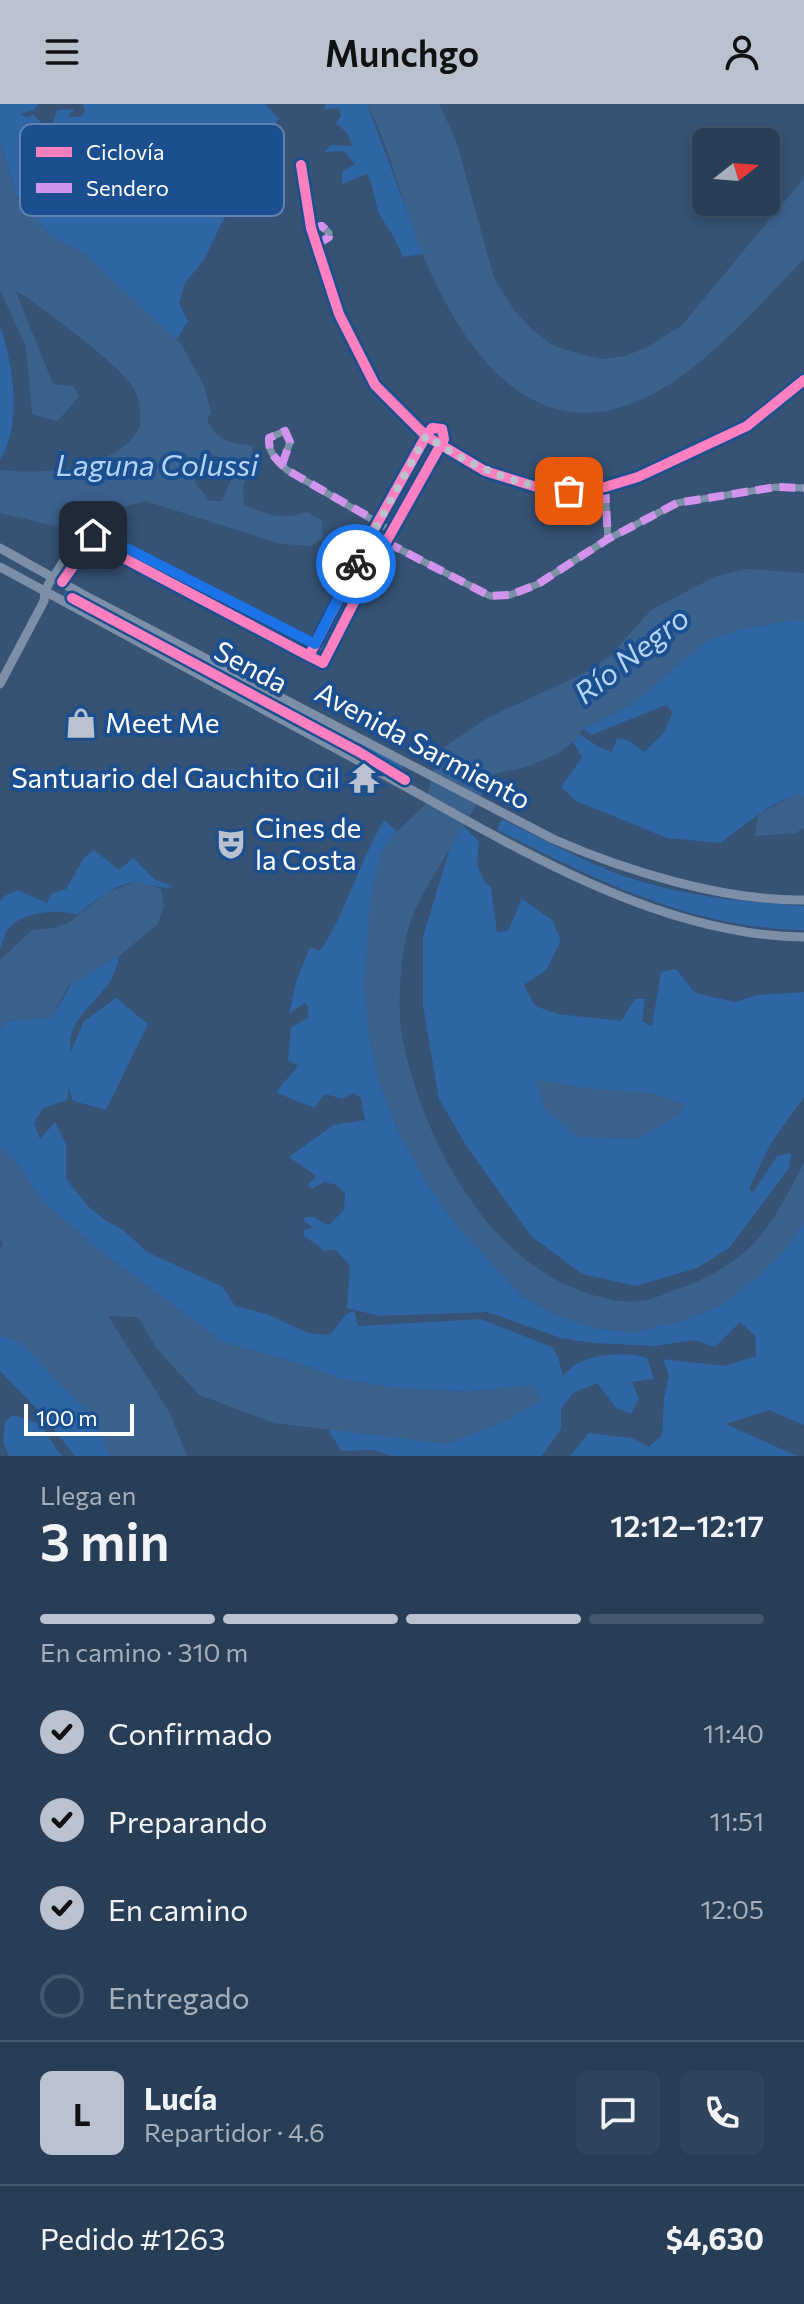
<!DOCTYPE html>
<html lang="es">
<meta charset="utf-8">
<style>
:root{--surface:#283e57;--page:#30455d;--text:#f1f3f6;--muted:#a5aeba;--line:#44576d;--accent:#b9c2ce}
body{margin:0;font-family:Commissioner,sans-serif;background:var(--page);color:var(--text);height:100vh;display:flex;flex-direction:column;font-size:30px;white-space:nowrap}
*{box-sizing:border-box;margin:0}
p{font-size:26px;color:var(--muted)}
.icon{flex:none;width:44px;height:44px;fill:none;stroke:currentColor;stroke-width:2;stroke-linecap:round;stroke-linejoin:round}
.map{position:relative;height:1352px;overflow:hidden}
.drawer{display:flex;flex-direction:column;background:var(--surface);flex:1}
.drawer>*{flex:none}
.needle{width:52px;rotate:73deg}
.controls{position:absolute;left:692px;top:24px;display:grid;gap:16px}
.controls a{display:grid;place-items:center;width:88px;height:88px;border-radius:12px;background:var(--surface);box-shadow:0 4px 12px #0003,0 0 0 2px var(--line);font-size:40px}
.scale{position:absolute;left:24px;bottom:20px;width:110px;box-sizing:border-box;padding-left:8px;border:4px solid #fff;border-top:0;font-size:22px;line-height:28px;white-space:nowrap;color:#fff;-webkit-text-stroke:6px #1b4f8f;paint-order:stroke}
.pin{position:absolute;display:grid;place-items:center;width:68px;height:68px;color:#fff;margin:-34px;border-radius:16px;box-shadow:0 4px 12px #0006}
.courier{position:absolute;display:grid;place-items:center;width:80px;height:80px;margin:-40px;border:6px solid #1a73e8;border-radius:50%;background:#fff;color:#222;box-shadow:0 2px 10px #0007}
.overview em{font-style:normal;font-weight:600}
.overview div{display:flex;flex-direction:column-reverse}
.overview{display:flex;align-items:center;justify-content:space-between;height:136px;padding:0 40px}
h1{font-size:52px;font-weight:600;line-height:60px}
.bar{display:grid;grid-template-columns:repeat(4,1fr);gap:12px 8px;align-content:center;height:96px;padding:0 40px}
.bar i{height:10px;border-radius:6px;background:var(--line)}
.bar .current{background:var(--accent)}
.bar p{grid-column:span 4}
.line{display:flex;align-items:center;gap:20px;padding:0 40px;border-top:2px solid var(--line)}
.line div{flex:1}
.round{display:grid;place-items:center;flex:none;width:84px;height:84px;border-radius:12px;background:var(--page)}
ol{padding:0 40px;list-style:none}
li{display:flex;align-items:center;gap:24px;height:88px}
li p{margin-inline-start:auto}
li .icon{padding:8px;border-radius:50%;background:var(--accent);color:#111;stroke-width:4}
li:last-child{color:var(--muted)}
li i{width:44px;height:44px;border:4px solid var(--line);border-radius:50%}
header{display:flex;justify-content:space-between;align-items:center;height:104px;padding:0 40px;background:var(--accent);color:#111;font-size:36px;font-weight:600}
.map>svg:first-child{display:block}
</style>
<header><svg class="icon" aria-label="menu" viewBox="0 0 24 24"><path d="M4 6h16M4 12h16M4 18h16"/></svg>Munchgo<svg class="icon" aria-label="person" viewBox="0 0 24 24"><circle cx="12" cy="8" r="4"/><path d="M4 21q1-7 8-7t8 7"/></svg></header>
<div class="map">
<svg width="804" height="1352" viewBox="0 0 804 1352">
<rect width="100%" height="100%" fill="#365274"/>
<g fill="#2f66a5">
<polygon points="0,0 38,0 34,6 20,10 26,13 34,11 50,28 57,6 75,5 67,13 81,13 85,6 82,0 265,0 279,15 264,39 237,47 232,66 228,106 204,156 185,179 179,199 188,217 176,236 81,147 52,133 16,91 0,37"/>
<path d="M326,0H367L423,150L403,153C397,137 390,127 381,113C374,100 375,84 367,70L342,80V68L355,60L344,47L324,48L331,41L353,42L347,29L336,19L341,12L339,4L324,5Z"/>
<path d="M0,221C13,262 23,317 0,356Z"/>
<polygon points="369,445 375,447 328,538 322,534"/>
<polygon points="67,485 403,661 400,668 63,492"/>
<path d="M796,516L804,517V692C781,688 739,726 720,739L667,734L576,697L561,683L582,653L573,638L579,630L601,644L612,648L617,634L628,636L644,648L663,630L673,608L666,601L591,631L583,625L631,601L708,536L745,524Z"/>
<path d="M502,715C542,734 582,757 624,772C682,792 743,798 804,802V826C693,825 593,775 497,726Z"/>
<path d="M384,716L397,727L382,747L368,925L379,977L400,1031L428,1081L457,1122L522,1192L555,1211L592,1223L631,1229L681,1217L722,1201L785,1146L804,1118V1321L769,1306L726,1320L797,1352H570L589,1329L632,1334L649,1343L662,1331L664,1294L669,1272L663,1255L724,1262L756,1252L755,1232L740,1218L715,1243L695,1236L655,1242L593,1239L561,1234L487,1208L379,1212L347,1204L350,1162L335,1145L325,1147L304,1132L303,1126L313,1124L303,1116L305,1113H313L329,1121L344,1106L345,1089L336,1081L324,1078L312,1085L308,1081L316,1072L289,1053L333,1021L365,1016L361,994L354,989L342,995L325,990L314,1004L277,989C282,977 291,973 298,962L288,956L291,923L308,914V903L305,899L289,910L296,878L310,843L320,847C346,809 359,758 384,716Z"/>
<polygon points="463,722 479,737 477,760 483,775 491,784 497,828 508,827 522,795 552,816 561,837 546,866 524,881 535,902 558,910 621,917 635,895 645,895 642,917 652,922 661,868 676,865 695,889 735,898 757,891 804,888 804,993 771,1039 749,1084 752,1090 777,1052 791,1049 789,1064 729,1144 697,1164 636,1182 582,1170 531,1132 467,1043 439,995 423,901 423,833 449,747"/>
<path d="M94,746L119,766L133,754L154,775L173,783C160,785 154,781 141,779C120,775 92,799 77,811C57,804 19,808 7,827C3,833 3,840 0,845V798L4,792L18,786L47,799L51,790L66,785L84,754Z"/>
<path d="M120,851C117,859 115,869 111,876C97,899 65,916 71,947L84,917L116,894L148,920L106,1006L73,997L69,984L67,996L43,1004L34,1019L40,1035L55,1018L66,1040V1075L88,1102L106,1117L122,1125L147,1148L223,1183L235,1202L267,1210L308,1229L330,1231L346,1210L354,1207L358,1222L481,1215L552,1243L558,1253L563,1272C567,1268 572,1262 578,1259C595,1250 629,1247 647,1254L654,1275L632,1278L639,1294L631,1310L616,1304L597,1279L573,1289L561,1305V1325L542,1352H392L372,1346L341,1347L328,1325L377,1331L532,1281L467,1288L397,1284L342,1275L301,1260L223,1238L104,1150L41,1096L17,1060L0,1043V926L7,917L51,914L71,881Z"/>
<polygon points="0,1231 24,1240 55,1275 91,1310 110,1352 75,1352 37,1305 0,1267"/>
<polygon points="13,1311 41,1320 58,1348 63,1352 9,1352 3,1337 5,1318"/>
</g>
<g fill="#3b618d" fill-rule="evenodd">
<path d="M367,0H439L456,36L494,174L514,206L531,224L552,241L579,250L604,255L625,252L648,243L682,221L804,74V155C765,195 726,240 680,273C565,355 486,285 434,176C406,120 396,56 367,0Z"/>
<path d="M0,37L16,92L52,133L81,147L182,241L204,282L211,308L207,315C217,338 229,338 252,342C256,363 239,374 244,400C268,412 282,416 307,408L322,416L323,434L311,442L281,440L145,397L55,422L0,409V366C37,370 93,367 123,343C130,338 135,330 140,324C140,311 141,299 135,287C124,263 51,212 27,193L16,188L53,280L73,282L79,292L58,317L32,310L26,243L0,186ZM209,350L233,357V371L222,397H210L196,380L194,368Z"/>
<path d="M747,465L804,469V517L796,516L745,524L708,536L631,601L583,625L573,638L557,650L527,663L494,670C479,696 464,722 448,748C432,775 413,802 406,834C400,862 397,909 403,937C424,1037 488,1161 593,1191C611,1196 628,1200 647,1196C656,1194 666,1189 675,1186C707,1175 739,1158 761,1131C778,1109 791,1084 804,1059V1118L785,1146L758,1173L722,1201L681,1217L631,1229L592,1223L555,1211L522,1192L457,1122L428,1081L400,1031L379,977L368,925L364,878L371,787L382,747L397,727L424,702L436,659L444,643L489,613L587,568L610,552L651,506L716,472Z"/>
<polygon points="795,690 804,692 804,724 796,729 755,732 758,711"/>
<polygon points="138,777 161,785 164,802 157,821 120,851 68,883 51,914 7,917 0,926 0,856 32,826 54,824 68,819 106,789"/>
<polygon points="536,975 584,984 652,989 685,1001 679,1010 638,1035 578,1033 544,1004"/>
<polygon points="0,1043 17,1060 41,1096 104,1150 223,1238 301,1260 342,1275 397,1284 467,1288 532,1281 541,1296 506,1317 447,1340 274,1319 199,1291 157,1245 138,1213 108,1212 170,1309 187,1352 110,1352 91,1310 55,1275 24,1241 0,1231 0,1144 3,1142 0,1134"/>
</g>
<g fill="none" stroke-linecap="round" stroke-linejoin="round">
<g stroke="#7d92a8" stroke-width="7">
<polyline points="301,61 311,124 339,210 375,281 426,332 485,367 543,385 569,387 605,383 638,373 747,322 804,276"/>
<polyline points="311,124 322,122 329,129 329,133 316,141"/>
<path d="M282,361L290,338L285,327L269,334C268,349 276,355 287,366L392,427"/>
<polyline points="605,383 608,435"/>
<polyline points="386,438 490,492 510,491 538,480 608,435 677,399 776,383 804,384"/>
<path d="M53,472C68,450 74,427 105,433L329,547"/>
<polyline points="62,478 86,444 99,441 309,552 323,559 372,463 444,335 442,325 432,324 426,332 378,418 309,552"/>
</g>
<g stroke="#7d8ea7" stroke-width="9">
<path d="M0,444L82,490L553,735C626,767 723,797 804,796"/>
<path d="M0,463C123,529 245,596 368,662C500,733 650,832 804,833"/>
<polyline points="0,580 44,497 45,487 53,472"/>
</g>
<g stroke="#d193ec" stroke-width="8" stroke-dasharray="16 8" stroke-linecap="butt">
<polyline points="311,124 322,122 329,129 329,133 316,141"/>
<path d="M282,361L290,338L285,327L269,334C268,349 276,355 287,366L378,418"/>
<polyline points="605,383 608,435"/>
<polyline points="386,438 490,492 510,491 538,480 608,435 677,399 776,383 804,384"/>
</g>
<defs>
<g id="cycleway">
<polyline points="301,61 311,124 339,210 375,281 426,332 485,367 543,385 569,387 605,383 638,373 747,322 804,276"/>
<polyline points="62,478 86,444 99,441 309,552 323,559 372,463 444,335 442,325 432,324 426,332 378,418 309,552"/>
<polyline points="72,494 359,648 405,676"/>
</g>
</defs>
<use href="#cycleway" stroke="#1b4f8f" stroke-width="15"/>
<use href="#cycleway" stroke="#ff80c0" stroke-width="10"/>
</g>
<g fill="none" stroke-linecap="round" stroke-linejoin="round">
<path stroke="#b9c2ce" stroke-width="8" stroke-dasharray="0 14.4" d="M356,460L426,332C471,362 514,382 569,387"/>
<polyline stroke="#1a73e8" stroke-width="10" points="93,431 105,433 315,540 356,460"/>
</g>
<defs>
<symbol id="shop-bare" viewBox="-9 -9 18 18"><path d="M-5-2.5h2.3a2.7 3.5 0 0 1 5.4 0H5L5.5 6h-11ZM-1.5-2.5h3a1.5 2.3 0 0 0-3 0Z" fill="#b9c2ce" stroke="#1b4f8f" stroke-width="2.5" paint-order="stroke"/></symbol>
<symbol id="temple-bare" viewBox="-9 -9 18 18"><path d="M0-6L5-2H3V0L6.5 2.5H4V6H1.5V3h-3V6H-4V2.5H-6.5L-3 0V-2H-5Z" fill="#b9c2ce" stroke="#1b4f8f" stroke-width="2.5" paint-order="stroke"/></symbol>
<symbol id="theatre-bare" viewBox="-9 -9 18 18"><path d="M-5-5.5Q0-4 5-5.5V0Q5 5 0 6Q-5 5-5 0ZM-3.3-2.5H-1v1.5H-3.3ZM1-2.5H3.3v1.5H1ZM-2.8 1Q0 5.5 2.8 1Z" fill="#b9c2ce" stroke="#1b4f8f" stroke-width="2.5" paint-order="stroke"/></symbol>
</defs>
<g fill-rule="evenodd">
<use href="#shop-bare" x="59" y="597" width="44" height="44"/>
<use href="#temple-bare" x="342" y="652" width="44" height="44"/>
<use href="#theatre-bare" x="209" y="718" width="44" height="44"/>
</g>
<g text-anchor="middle" stroke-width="8" stroke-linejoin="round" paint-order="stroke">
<g font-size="28" fill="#fff" stroke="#1b4f8f">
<text transform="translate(251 563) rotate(28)" y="10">Senda</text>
<text transform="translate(423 642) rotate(28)" y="10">Avenida Sarmiento</text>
</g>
<g font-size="28" fill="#fff" stroke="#1b4f8f" text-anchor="start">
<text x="105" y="629">Meet Me</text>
<text x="340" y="684" text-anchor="end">Santuario del Gauchito Gil</text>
<text x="255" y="734">Cines de<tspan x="255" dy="32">la Costa</tspan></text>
</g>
<g font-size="30" font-style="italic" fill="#b5d3f5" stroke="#1b4f8f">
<text x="157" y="372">Laguna Colussi</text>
<text transform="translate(632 552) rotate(-38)" y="10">Río Negro</text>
</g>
</g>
<rect x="20" y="20" width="264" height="92" rx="12" fill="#1b4f8f" stroke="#5f84b1" stroke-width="2"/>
<rect x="36" y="43" width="36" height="10" fill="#ff80c0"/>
<rect x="36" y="79" width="36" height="10" fill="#d193ec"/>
<g font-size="22" fill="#fff">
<text x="86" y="56">Ciclovía</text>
<text x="86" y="92">Sendero</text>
</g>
</svg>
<div class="controls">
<a><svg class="needle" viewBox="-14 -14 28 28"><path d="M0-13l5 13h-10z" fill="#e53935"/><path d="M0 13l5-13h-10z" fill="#a5aeba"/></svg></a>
</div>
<div class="scale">100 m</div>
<div class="pin" style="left:569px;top:387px;background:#ea580c"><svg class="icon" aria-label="bag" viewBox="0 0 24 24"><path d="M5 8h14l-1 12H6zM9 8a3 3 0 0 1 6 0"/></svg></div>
<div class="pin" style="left:93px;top:431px;background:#1f2937"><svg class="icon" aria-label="home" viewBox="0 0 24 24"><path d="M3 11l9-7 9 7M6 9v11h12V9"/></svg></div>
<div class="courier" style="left:356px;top:460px"><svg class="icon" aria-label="bike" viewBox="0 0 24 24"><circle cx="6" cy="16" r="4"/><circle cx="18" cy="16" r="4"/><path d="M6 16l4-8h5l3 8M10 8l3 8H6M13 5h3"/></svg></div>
</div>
<section class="drawer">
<div class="overview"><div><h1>3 min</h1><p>Llega en</p></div><em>12:12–12:17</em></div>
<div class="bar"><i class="current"></i><i class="current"></i><i class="current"></i><i></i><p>En camino · 310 m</p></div>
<ol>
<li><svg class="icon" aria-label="check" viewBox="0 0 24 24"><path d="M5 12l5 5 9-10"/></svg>Confirmado<p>11:40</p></li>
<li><svg class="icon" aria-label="check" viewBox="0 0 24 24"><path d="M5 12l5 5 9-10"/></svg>Preparando<p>11:51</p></li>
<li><svg class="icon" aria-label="check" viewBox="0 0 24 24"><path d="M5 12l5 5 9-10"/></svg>En camino<p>12:05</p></li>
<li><i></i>Entregado</li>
</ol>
<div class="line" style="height:144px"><b class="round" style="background:var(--accent);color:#111">L</b><div><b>Lucía</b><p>Repartidor · 4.6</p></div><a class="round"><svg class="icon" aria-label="chat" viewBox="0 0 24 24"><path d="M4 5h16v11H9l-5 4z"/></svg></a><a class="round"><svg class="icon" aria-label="phone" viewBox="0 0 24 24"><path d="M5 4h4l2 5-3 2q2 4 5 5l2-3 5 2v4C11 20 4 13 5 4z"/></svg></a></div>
<div class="line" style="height:104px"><div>Pedido #1263</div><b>$4,630</b></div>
</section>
